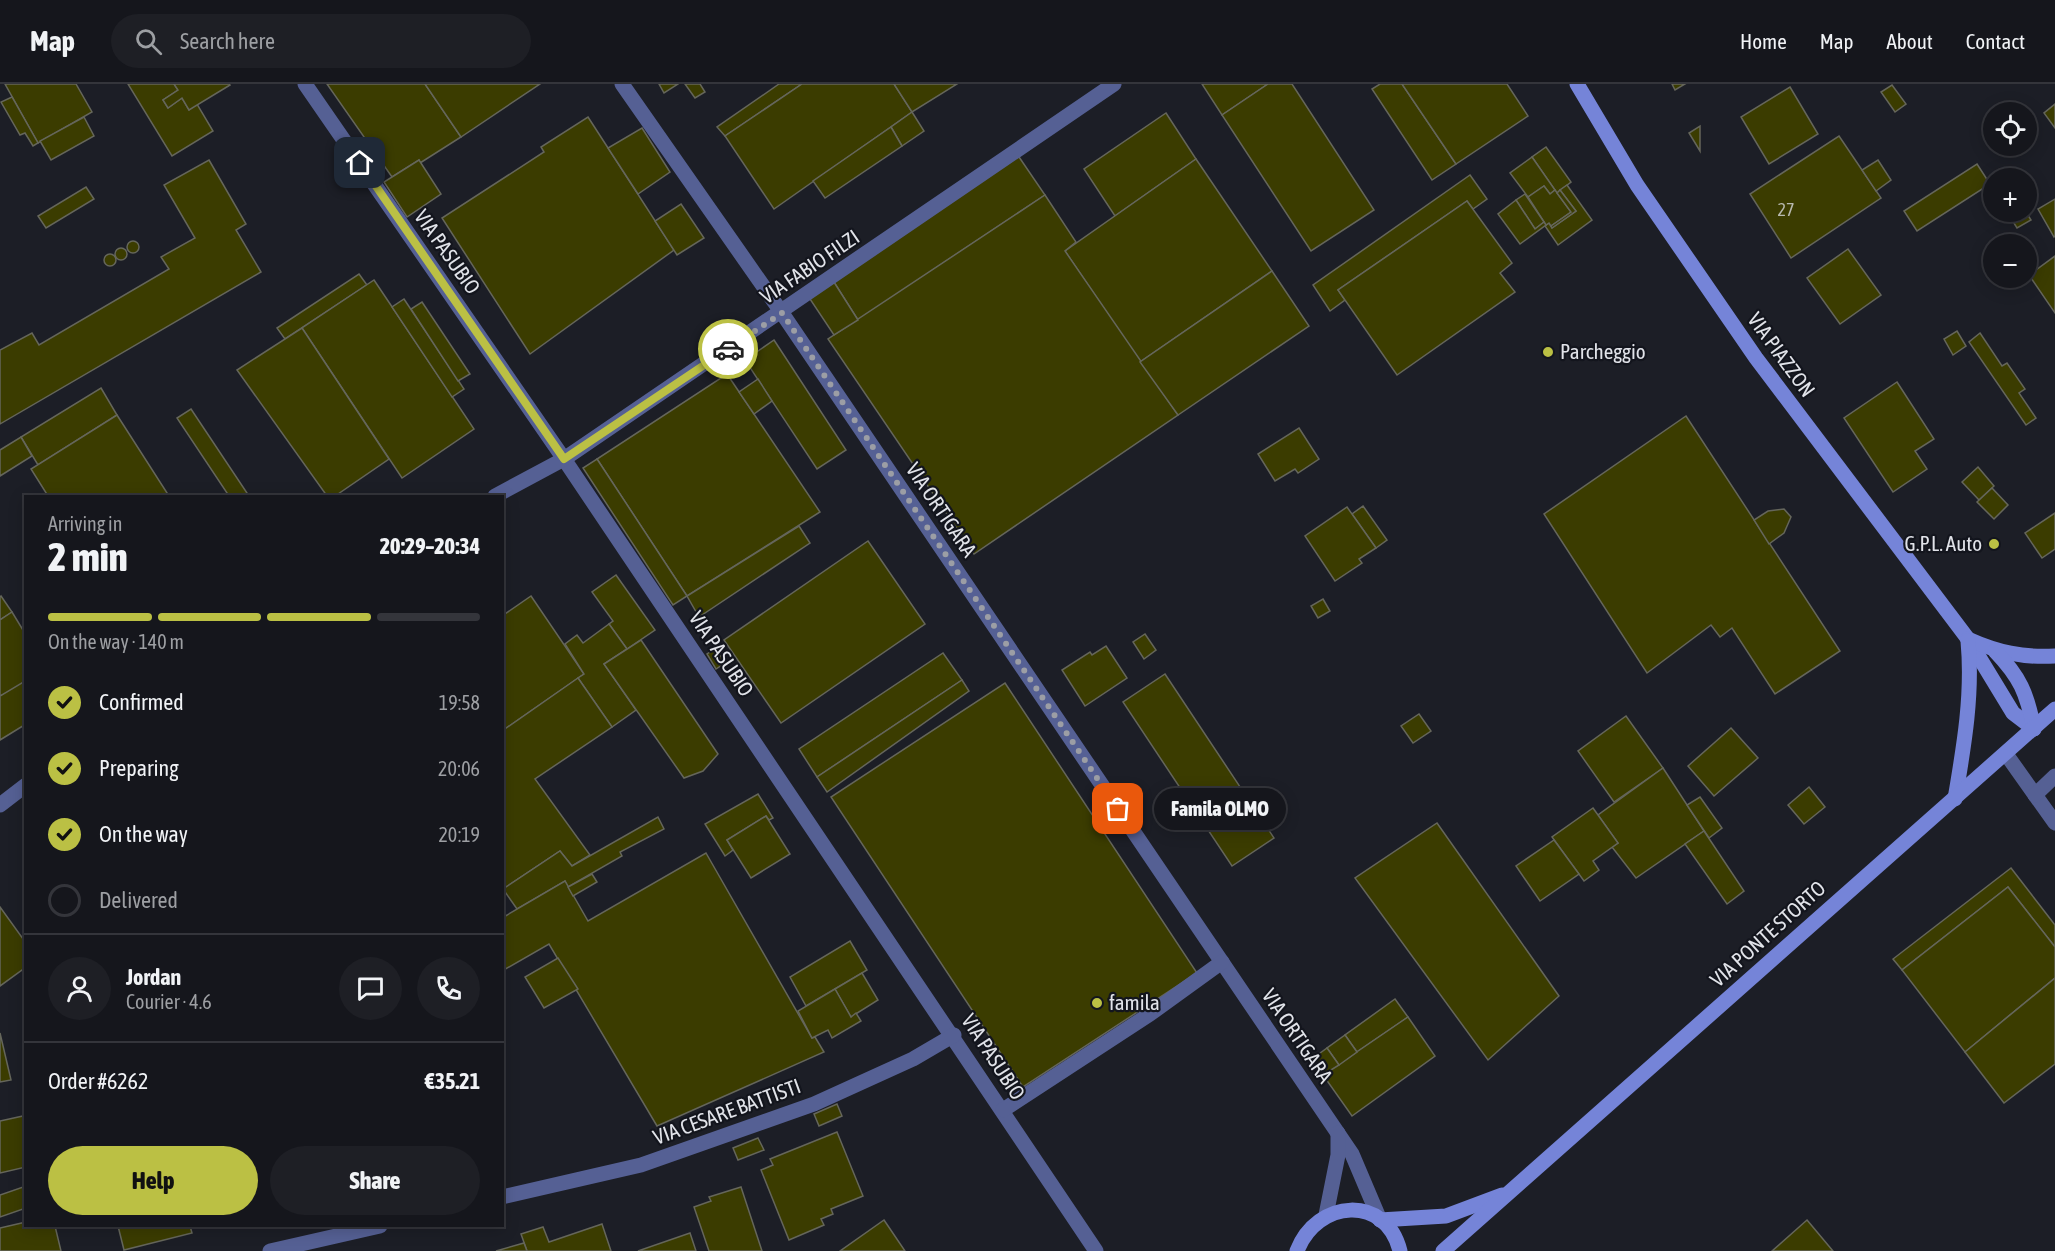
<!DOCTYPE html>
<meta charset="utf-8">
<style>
:root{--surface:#15161c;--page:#1e1f25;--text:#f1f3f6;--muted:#9d9fa3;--line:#34353b;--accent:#bbc044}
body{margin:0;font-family:"Asap Condensed",sans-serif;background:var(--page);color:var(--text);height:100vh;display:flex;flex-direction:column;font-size:22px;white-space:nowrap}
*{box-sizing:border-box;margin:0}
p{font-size:20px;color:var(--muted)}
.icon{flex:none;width:33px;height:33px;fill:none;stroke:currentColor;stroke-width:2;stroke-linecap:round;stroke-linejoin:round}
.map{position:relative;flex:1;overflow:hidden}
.details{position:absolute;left:24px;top:411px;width:480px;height:732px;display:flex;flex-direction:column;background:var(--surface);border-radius:0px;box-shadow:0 3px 15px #0003,0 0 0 2px var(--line)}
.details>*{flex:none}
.fabs{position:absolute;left:1983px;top:18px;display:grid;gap:12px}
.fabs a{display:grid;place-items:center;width:54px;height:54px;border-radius:50%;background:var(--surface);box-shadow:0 3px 15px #0003,0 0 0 2px var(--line);font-size:30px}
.pin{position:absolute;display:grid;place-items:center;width:51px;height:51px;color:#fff;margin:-26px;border-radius:12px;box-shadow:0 3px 9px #0006}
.courier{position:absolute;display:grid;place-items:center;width:60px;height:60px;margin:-30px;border:4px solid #bbc044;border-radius:50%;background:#fff;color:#222;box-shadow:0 2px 8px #0007}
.bubble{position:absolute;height:42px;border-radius:21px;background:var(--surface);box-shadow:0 3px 15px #0003,0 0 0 2px var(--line);font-size:20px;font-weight:800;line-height:42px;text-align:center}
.overview em{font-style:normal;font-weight:800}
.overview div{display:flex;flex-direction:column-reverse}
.overview{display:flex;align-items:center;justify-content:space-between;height:102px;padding:0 24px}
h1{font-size:39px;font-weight:800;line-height:45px}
.bar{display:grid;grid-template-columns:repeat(4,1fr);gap:9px 6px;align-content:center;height:72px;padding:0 24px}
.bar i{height:8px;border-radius:4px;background:var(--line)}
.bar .current{background:var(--accent)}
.bar p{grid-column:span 4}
.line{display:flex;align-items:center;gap:15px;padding:0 24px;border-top:2px solid var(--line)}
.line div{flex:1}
.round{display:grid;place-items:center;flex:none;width:63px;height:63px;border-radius:32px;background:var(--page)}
ol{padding:0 24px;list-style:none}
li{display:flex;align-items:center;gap:18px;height:66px}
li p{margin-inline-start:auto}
li .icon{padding:6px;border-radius:50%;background:var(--accent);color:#111;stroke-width:4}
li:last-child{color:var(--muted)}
li i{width:33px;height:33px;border:3px solid var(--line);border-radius:50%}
.primary-button{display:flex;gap:12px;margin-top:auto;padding:12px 24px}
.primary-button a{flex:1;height:69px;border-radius:36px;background:var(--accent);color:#111;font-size:24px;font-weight:800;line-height:69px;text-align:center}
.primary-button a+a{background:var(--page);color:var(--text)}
header{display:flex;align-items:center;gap:36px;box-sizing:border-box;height:84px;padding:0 30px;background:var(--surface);border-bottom:2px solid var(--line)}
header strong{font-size:28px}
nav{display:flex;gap:33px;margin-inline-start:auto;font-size:21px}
.search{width:420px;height:54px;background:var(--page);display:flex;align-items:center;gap:15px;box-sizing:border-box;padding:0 21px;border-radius:33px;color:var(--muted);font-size:22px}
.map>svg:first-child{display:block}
</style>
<header>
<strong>Map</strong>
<div class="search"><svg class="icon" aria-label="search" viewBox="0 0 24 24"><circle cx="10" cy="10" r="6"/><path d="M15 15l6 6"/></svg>Search here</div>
<nav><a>Home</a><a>Map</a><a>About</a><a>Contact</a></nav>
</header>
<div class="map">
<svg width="2055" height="1167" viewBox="0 0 2055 1167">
<rect width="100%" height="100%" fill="#1c1e26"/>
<g fill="#3b3c00" stroke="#65665b" stroke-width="1.5">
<polygon points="5,0 76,0 92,28 38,59"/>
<polygon points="128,0 174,0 178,6 163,16 168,24 182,14 189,26 197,20 213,47 172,72"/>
<polygon points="174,0 229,0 230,1 189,26 182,14 168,24 163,16 178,6"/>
<polygon points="327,0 425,0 461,53 420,79 419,76 392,93"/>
<polygon points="425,0 540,0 461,53"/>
<polygon points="659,0 678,0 664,9"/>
<polygon points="685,0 700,0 705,8 695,14"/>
<polygon points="779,0 802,0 725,52 717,43"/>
<polygon points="802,0 894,0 912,28 774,125 725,52"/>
<polygon points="894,0 957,0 912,28"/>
<polygon points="1202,0 1268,0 1222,31"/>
<polygon points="1268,0 1292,0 1374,126 1311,167 1222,31"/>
<polygon points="1380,0 1402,0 1456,80 1432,96 1372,5"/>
<polygon points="1402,0 1507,0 1528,32 1456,80"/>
<polygon points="1672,0 1685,0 1675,6"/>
<polygon points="1892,1 1906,20 1895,28 1881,8"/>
<polygon points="1790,3 1818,50 1769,80 1741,33"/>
<polygon points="12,13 38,59 33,62 25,49 20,51 1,18"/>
<polygon points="2055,20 2055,44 2044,29"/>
<polygon points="912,28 924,47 902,62 891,43"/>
<polygon points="1166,29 1196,75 1115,132 1084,85"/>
<polygon points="84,33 94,52 51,76 40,57"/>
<polygon points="588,33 674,166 530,270 442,134 544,68 541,63"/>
<polygon points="1700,42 1700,67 1689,49"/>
<polygon points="891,43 902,62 825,114 813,97"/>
<polygon points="642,44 670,88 638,110 608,64"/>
<polygon points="1839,52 1881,114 1791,174 1750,110"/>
<polygon points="1546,63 1571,98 1557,109 1532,73"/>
<polygon points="1017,70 1045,111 858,236 832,195"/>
<polygon points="1532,73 1555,106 1550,110 1544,102 1528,113 1510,89"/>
<polygon points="1196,75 1272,187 1140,278 1065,167"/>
<polygon points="209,76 246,140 236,146 261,188 0,340 0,266 32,249 39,261 169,185 161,173 195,154 164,101"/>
<polygon points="419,76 441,110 407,133 384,98"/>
<polygon points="1878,76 1891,96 1876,107 1862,86"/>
<polygon points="1977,80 1990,100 1917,147 1904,127"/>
<polygon points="1470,91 1487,115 1473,125 1467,117 1338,206 1345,216 1330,227 1313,201"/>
<polygon points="1567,101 1592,136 1558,161 1545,142 1549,139 1552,144 1576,127 1560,106"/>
<polygon points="1544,102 1550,110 1555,106 1571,128 1551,142 1549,139 1546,141 1528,113"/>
<polygon points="86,103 94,115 46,144 38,132"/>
<polygon points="1560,106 1576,127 1552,144 1551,142 1571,128 1557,109"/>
<polygon points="1525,110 1544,138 1535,145 1516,116"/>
<polygon points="1045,111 1076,158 1065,167 1178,331 974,470 828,255"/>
<polygon points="2055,115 2055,152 2054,153 2038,125"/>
<polygon points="1516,116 1535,145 1544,138 1546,141 1520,160 1498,130"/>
<polygon points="1467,117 1512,179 1500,189 1515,208 1397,291 1338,206"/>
<polygon points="681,120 704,154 677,171 655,137"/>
<polygon points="2007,128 2026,128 2031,136 2017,144"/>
<circle cx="133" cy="163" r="6"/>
<circle cx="121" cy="170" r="6"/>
<polygon points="1848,165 1881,211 1840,240 1807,194"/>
<circle cx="110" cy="176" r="6"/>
<polygon points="2055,172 2055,229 2029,191"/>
<polygon points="1272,187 1309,242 1178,331 1140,278"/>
<polygon points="359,190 367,201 285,255 277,244"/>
<polygon points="832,195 858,236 834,251 808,212"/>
<polygon points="374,196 474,345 402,394 302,244"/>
<polygon points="404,215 464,305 452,313 392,223"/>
<polygon points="422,218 470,290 458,297 411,225"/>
<polygon points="302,244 389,375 335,412 327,412 237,286"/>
<polygon points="1957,247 1966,262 1953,271 1944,255"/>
<polygon points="1980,249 2002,282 2007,279 2025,305 2019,309 2036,334 2026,341 1969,258"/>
<polygon points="774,256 846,366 817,385 745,276"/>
<polygon points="727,290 820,428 687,512 597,375"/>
<polygon points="758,295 772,317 754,330 739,308"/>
<polygon points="1897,298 1934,355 1915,367 1927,385 1893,408 1844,334"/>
<polygon points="101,304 117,331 38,381 21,353"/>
<polygon points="191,325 249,412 229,412 177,334"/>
<polygon points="117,331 169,412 48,412 31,385"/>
<polygon points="1686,332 1840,567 1775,610 1732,544 1720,553 1711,541 1647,589 1544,430"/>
<polygon points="1299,344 1319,375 1298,389 1295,385 1275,397 1258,370"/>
<polygon points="21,353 32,372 0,392 0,366"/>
<polygon points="597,375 687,512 673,521 583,384"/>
<polygon points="1978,383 1994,402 1979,416 1962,398"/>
<polygon points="1992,404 2008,421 1994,435 1977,418"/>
<polygon points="1363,422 1387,456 1376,464 1352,430"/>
<polygon points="1347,423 1376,464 1359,475 1362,479 1335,497 1305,452"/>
<polygon points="1784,425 1791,433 1784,449 1769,460 1754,436 1768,427"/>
<polygon points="2055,429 2055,465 2042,474 2025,449"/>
<polygon points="799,442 810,459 699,533 687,512"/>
<polygon points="868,457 925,540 781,639 724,556"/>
<polygon points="616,491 655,546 627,565 609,540 613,537 592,508"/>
<polygon points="1,512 12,528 0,536 0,513"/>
<polygon points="531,512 584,590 502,647 502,532"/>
<polygon points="1323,515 1330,527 1318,534 1311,522"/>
<polygon points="12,528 26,551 26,599 0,612 0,536"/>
<polygon points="609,540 627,565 604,580 636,626 612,643 578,594 584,590 565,560 577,551 583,559"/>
<polygon points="1145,550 1156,566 1144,575 1133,558"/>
<polygon points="641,556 718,670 703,687 684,694 604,580"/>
<polygon points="1106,562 1127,594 1085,622 1062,586 1090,568 1092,571"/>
<polygon points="716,564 725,579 716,585 707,570"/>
<polygon points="943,569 962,596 817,693 799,665"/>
<polygon points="1165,590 1274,754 1232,782 1123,618"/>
<polygon points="578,594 612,643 535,695 590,771 572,782 560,767 503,805 502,647"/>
<polygon points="962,596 969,607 827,708 817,693"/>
<polygon points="25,597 26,640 0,656 0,612"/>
<polygon points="1005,599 1197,889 1023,1003 831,713"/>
<polygon points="1419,630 1431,647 1413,659 1401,642"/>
<polygon points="1626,632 1663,684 1614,718 1578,667"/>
<polygon points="1731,644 1758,674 1714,712 1688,682"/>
<polygon points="1663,684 1704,747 1636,794 1612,763 1618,759 1598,731"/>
<polygon points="1809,703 1825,723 1804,740 1788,721"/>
<polygon points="758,710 773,734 769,736 766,732 727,756 733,766 725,772 705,740"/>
<polygon points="1700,713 1722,744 1709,754 1687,721"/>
<polygon points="1593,724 1618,759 1593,777 1599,786 1584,797 1552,753"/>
<polygon points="766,732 790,770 751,794 727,756"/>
<polygon points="658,733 664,745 620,768 622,772 568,803 565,797 517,825 503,805 560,767 572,782"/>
<polygon points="1437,739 1559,912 1488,976 1355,794"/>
<polygon points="1704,747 1744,807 1727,820 1685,760"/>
<polygon points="1554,756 1579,790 1540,817 1516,782"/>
<polygon points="706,769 812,954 815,953 824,968 657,1042 549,860 502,887 502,834 565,797 588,837"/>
<polygon points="2011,784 2055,841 2055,863 2008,803 1902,886 1893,875"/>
<polygon points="592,790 597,798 573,812 568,803"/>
<polygon points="2008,803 2055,863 2055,894 1965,968 1902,886"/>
<polygon points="0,823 26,859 26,883 0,902"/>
<polygon points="850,857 867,886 806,922 790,893"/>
<polygon points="558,874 578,905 544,924 525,893"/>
<polygon points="862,889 878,916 851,933 835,905"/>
<polygon points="2055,894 2055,980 2004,1019 1965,968"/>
<polygon points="835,905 851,933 856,929 861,937 832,954 828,946 812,954 798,927"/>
<polygon points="1395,915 1408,933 1357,968 1345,951"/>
<polygon points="1408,933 1435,972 1352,1032 1323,991"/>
<polygon points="0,949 11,996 0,998"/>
<polygon points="1345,951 1357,968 1339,981 1327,964"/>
<polygon points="1327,964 1339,981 1323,991 1312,975"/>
<polygon points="837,1020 842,1032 819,1042 814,1030"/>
<polygon points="23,1032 26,1083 0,1089 0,1037"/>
<polygon points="837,1048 863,1112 831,1125 833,1130 821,1135 824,1141 789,1156 761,1086 773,1081 770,1075"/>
<polygon points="758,1054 764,1066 738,1076 733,1064"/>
<polygon points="26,1102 26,1124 0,1133 0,1111"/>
<polygon points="741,1103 762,1167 709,1167 694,1123 711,1117 709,1113"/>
<polygon points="884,1136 905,1167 840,1167"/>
<polygon points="1807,1136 1833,1167 1772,1167"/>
<polygon points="26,1138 26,1142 55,1142 61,1167 0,1167 0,1144"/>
<polygon points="602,1140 611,1167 527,1167 521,1150 543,1143 549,1158"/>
<polygon points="118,1142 190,1142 192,1149 124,1166"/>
<polygon points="690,1149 696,1167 638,1167"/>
<polygon points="524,1159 527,1167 496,1167"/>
</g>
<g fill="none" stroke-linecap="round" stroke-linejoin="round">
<g stroke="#556094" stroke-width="15">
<polyline points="305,0 564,375 1096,1167"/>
<polyline points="622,0 782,229 1352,1070 1380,1136"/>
<polyline points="495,412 564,375 1114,0"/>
<polyline points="2006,670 2055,739"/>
<polyline points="2035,711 2055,692"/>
<polyline points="0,721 26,701"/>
<polyline points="1003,1026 1150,930 1222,878"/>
<polyline points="502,1113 641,1081 814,1020 913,975 954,951"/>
<polyline points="1326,1131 1338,1071 1338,1049"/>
<polyline points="270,1167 380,1142"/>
</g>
<g stroke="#7584d8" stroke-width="15">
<polyline points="1577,0 1637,101 1756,274 1968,555 2013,629 2034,645"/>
<path d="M1968,555C1997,568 2023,574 2055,572"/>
<path d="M1995,567C2020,593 2027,609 2034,645"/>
<path d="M1955,715C1964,662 1973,610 1968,557"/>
<polyline points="1380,1136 1446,1132 1502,1111"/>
<path d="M1297,1167C1317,1115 1386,1110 1400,1167"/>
<polyline points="1443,1167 2055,625"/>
</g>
</g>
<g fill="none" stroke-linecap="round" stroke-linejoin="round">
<polyline stroke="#9c9ea5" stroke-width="6" stroke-dasharray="0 10.8" points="728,265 782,229 1118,725"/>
<polyline stroke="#bbc044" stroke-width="8" points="360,79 564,375 728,265"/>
</g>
<g fill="#bbc044" stroke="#13151d" stroke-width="2">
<circle cx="1548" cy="268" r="6"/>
<circle cx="1994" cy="460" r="6"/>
<circle cx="1097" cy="919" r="6"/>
</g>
<g text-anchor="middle" stroke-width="4.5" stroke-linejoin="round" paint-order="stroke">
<g font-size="18" fill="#b8b9af">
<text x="1786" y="132">27</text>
</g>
<g font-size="21" fill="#e1e3e9" stroke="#13151d">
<text transform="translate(447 168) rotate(55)" y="7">VIA PASUBIO</text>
<text transform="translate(810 183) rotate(-34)" y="7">VIA FABIO FILZI</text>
<text transform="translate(1781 271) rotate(54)" y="7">VIA PIAZZON</text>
<text transform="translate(941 426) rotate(56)" y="7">VIA ORTIGARA</text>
<text transform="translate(721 570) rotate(56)" y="7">VIA PASUBIO</text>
<text transform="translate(1768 850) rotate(-42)" y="7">VIA PONTE STORTO</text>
<text transform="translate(1297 952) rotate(56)" y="7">VIA ORTIGARA</text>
<text transform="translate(993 973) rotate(57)" y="7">VIA PASUBIO</text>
<text transform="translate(727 1028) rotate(-20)" y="7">VIA CESARE BATTISTI</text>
</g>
<g font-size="21" fill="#e1e3e9" stroke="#13151d" text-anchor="start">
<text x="1560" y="275">Parcheggio</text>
<text x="1982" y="467" text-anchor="end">G.P.L. Auto</text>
<text x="1109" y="926">famila</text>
</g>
</g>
</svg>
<div class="fabs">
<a><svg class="icon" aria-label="locate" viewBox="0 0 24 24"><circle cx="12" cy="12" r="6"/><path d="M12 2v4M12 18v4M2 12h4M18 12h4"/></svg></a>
<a>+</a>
<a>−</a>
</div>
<div class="pin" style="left:1118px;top:725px;background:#ea580c"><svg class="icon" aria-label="bag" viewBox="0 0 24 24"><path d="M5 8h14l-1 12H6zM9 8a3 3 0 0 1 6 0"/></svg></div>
<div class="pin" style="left:360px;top:79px;background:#1f2937"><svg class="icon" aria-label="home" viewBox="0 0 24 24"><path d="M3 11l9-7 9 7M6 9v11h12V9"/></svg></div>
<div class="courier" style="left:728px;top:265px"><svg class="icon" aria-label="car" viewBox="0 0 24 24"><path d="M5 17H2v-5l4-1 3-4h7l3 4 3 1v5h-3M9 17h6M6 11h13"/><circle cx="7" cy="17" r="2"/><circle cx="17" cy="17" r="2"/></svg></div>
<div class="bubble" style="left:1154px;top:704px;width:132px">Famila OLMO</div>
<section class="details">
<div class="overview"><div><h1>2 min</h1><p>Arriving in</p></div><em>20:29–20:34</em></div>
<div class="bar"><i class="current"></i><i class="current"></i><i class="current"></i><i></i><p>On the way · 140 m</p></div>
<ol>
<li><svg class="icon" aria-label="check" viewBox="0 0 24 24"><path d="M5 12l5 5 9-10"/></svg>Confirmed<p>19:58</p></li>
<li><svg class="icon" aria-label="check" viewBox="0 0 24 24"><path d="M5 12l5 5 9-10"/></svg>Preparing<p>20:06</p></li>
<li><svg class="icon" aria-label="check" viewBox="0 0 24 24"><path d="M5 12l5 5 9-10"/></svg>On the way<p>20:19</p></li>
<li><i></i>Delivered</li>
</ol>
<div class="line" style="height:108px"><a class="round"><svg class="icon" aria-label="person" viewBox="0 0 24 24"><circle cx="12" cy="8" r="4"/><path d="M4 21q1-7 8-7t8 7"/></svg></a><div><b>Jordan</b><p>Courier · 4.6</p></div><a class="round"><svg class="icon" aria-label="chat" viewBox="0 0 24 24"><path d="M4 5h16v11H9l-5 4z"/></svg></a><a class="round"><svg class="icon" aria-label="phone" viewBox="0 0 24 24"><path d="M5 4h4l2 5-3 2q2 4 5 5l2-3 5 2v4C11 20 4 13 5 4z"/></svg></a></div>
<div class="line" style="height:78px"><div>Order #6262</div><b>€35.21</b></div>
<div class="primary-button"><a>Help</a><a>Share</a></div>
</section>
</div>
